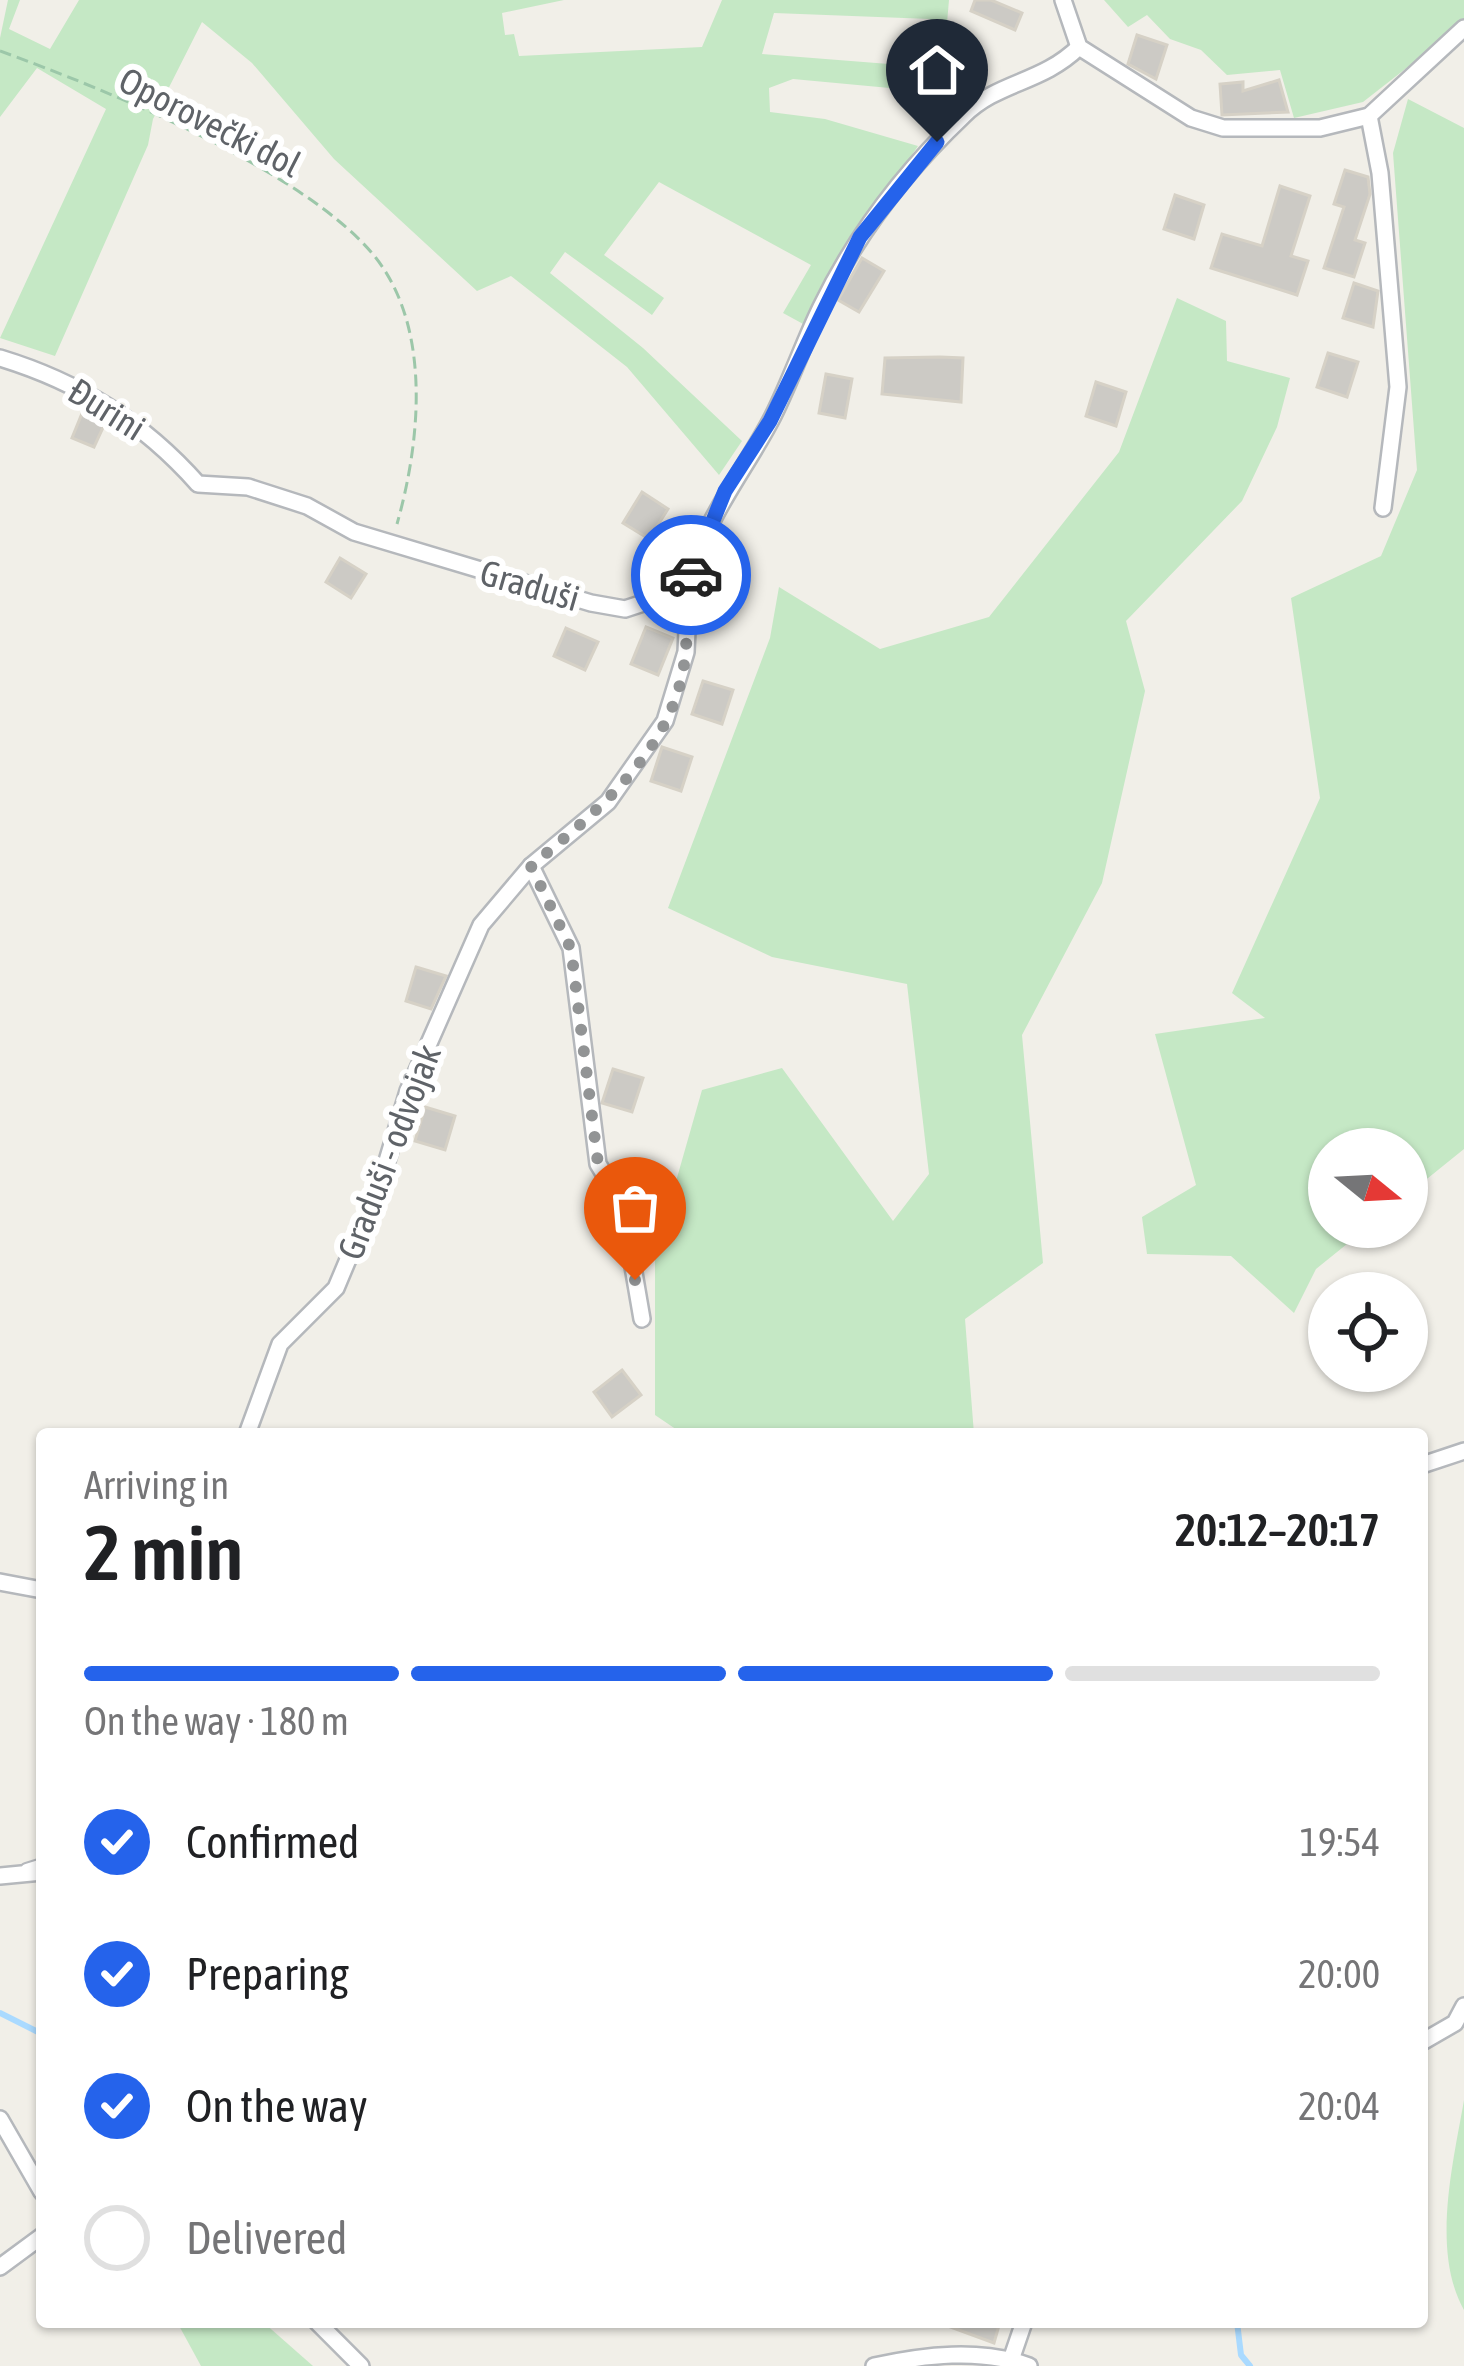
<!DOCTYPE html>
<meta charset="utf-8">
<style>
:root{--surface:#fff;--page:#f6f6f6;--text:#202124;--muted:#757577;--line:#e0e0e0;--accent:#2563eb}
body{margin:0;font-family:"Asap Condensed",sans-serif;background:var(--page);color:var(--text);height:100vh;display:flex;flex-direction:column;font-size:45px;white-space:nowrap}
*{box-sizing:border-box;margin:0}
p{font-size:39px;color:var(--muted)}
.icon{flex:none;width:66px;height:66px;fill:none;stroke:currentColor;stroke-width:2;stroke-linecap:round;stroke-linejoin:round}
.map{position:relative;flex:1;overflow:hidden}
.panel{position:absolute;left:36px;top:1428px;width:1392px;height:900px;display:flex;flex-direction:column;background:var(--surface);border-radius:12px;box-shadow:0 3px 9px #0004}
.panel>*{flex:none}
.needle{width:78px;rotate:108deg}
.buttons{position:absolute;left:1308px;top:1128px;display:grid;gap:24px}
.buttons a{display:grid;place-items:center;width:120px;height:120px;border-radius:50%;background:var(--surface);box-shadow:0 3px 9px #0004;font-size:60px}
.pin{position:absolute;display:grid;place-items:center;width:102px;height:102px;color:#fff;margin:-123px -51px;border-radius:50% 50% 50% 0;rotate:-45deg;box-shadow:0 0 12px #0007}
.pin .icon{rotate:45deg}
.courier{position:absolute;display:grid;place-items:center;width:120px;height:120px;margin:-60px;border:9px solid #2563eb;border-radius:50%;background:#fff;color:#222;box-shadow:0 3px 15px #0007}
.overview em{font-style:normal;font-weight:600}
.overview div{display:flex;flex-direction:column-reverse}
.overview{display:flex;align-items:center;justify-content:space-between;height:204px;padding:0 48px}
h1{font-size:78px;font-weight:600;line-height:90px}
.bar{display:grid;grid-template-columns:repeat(4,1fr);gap:18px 12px;align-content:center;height:144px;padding:0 48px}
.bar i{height:15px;border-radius:9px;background:var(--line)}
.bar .active{background:var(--accent)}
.bar p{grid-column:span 4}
ol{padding:0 48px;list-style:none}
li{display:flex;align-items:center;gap:36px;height:132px}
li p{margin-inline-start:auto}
li .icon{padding:12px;border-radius:50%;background:var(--accent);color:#fff;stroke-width:4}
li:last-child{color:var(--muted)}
li i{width:66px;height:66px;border:6px solid var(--line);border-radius:50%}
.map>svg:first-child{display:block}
</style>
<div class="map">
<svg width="1464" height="2366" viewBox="0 0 1464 2366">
<rect width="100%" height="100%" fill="#f1efe8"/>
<g fill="#c5e8c5" fill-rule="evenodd">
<path d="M8,0H20L9,29L50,49L79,0H564L502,13L505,35L514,34L519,56L702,47L722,0H949L943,69L968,72L965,95L793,79L769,88L770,112L825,119L918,146L829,276L805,325L783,313L811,265L659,182L604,255L664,298L652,315L565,252L550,273L643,348L742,441L719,475L627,367L511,276L477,291L334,159L252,63L202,22L153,119L148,145L55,356L0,338L106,109L37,68L0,117V38ZM774,13L930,19L927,67L762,54Z"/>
<polygon points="1104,0 1464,0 1464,23 1363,102 1294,118 1280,70 1227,75 1201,50 1170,39 1147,15 1128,27"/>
<polygon points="1408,99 1464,128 1464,1149 1407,1195 1407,1149 1329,1149 1329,1227 1368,1227 1316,1269 1294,1313 1231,1256 1147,1254 1142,1217 1196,1185 1155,1034 1265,1018 1232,993 1320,798 1291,598 1381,556 1417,470 1393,153"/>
<polygon points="1177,298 1226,321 1227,361 1290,378 1277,427 1242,501 1126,621 1145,691 1102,883 1022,1035 1043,1263 965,1319 974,1434 683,1434 655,1415 655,1255 702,1090 782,1068 893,1221 929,1174 907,984 772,957 668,908 770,638 779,587 880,649 989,617 1119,452"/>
<path d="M1464,2100V2310C1431,2251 1453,2164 1464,2100Z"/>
<polygon points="177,2322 263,2322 313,2366 201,2366"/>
</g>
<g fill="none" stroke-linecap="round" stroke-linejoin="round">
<g stroke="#aadaff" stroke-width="6">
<polyline points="0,2013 42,2034"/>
<polyline points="1237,2322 1241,2355 1250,2366"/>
</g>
</g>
<g fill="#cccac5" stroke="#d6d1c6" stroke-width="3">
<polygon points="975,0 991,0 1022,13 1015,30 971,11"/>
<polygon points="1137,35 1167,45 1156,79 1128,64"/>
<polygon points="1279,80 1288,112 1222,115 1220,84 1243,82 1243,91"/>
<polygon points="1345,170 1368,177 1370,194 1355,240 1365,243 1354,277 1324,268 1344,207 1334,204"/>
<polygon points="1280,186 1310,196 1291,256 1308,261 1297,295 1211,268 1222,234 1262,246"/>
<polygon points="1175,195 1204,205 1194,239 1164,229"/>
<polygon points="862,258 884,271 859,312 838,300"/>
<polygon points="1354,283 1378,291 1373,327 1343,318"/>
<polygon points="1328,353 1358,362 1347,397 1317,387"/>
<polygon points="940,357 963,358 961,402 882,394 885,358"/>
<polygon points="826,374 852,379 845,418 819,413"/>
<polygon points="1096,382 1126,392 1116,426 1086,416"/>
<polygon points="83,411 106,421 94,447 72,438"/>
<polygon points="642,492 668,509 649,539 623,523"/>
<polygon points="340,558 366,574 351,598 326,582"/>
<polygon points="646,627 673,638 658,675 631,664"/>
<polygon points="566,628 598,642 585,670 554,656"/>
<polygon points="703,681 733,690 722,724 692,714"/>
<polygon points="662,747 692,757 681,791 651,781"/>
<polygon points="416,967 446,976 431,1009 406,1001"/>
<polygon points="613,1069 643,1078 632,1112 602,1103"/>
<polygon points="425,1107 455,1116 445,1150 415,1141"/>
<polygon points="622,1370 641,1395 612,1417 594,1392"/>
<polygon points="937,2322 1000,2322 994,2343"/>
</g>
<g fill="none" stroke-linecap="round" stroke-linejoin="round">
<defs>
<polyline id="lane" points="26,1868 42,1863"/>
<g id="street">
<polyline points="1063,0 1079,47 1191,118 1223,128 1320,128 1369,116 1464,28"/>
<polyline points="1369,116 1380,173 1398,387 1383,508"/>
<path d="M0,358C79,382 143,422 198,484L248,487L307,506L354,532L591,603L625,609L689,588C700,522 744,473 773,416C791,380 804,342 821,307C856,235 905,171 963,116C998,81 1041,84 1079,47"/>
<polyline points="531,866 571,948 598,1164 622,1203 642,1319"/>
<polyline points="247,1434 280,1344 336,1288 381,1181 408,1091 481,925 531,866 608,802 665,721 686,652 689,588"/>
<polyline points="1422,1465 1464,1451"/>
<polyline points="0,1582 42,1590"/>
<polyline points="0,1876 42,1872"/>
<polyline points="1422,2042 1455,2023 1464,2006"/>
<polyline points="0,2119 42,2192"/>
<polyline points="0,2267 42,2236"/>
<polyline points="317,2322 361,2366"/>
<polyline points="1011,2360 1024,2322"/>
<path d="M874,2366C924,2355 980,2348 1029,2366"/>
</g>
</defs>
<use href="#lane" stroke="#b5b8bc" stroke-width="12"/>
<use href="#street" stroke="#b5b8bc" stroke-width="20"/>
<path stroke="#9cc7a9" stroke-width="3" stroke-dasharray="12 6" stroke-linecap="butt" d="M0,51C105,89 307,171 376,258C432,330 420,443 397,524"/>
<use href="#lane" stroke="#fff" stroke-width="8"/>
<use href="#street" stroke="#fff" stroke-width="15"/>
</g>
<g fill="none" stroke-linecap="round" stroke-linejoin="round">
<path stroke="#929495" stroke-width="12" stroke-dasharray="0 21.6" d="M635,1280L622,1203L598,1164L571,949L531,866C589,818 657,764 679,688C690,651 685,613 691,575"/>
<polyline stroke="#2563eb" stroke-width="15" points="691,575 725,491 770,421 860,237 937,142"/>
</g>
<g text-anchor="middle" stroke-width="12" stroke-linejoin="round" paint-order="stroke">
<g font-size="36" fill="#5f6368" stroke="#fff">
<text transform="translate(210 122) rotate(27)" y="13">Oporovečki dol</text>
<text transform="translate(107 409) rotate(32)" y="13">Đurini</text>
<text transform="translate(530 585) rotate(16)" y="13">Graduši</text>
<text transform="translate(389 1152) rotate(-69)" y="13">Graduši - odvojak</text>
</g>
</g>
</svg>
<div class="buttons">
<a><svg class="needle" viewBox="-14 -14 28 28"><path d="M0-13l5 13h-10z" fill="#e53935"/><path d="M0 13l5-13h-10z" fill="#757577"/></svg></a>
<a><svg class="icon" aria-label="locate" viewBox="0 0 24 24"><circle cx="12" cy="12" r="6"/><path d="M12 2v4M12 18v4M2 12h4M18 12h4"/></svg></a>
</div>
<div class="pin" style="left:635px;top:1280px;background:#ea580c"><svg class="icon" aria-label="bag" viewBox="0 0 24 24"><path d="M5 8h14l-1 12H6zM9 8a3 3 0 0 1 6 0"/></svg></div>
<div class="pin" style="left:937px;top:142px;background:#1f2937"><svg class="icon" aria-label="home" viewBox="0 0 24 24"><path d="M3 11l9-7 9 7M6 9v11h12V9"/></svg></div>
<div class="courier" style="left:691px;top:575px"><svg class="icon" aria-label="car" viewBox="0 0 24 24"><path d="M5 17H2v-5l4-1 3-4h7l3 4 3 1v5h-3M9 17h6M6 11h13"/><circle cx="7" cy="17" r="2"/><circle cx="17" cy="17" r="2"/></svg></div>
<section class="panel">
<div class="overview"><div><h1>2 min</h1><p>Arriving in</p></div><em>20:12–20:17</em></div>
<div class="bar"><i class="active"></i><i class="active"></i><i class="active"></i><i></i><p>On the way · 180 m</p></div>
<ol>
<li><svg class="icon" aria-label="check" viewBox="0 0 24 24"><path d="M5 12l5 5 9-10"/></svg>Confirmed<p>19:54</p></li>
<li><svg class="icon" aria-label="check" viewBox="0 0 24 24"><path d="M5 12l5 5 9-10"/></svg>Preparing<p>20:00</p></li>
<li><svg class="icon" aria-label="check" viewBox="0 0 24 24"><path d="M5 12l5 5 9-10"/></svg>On the way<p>20:04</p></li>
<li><i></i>Delivered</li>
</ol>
</section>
</div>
